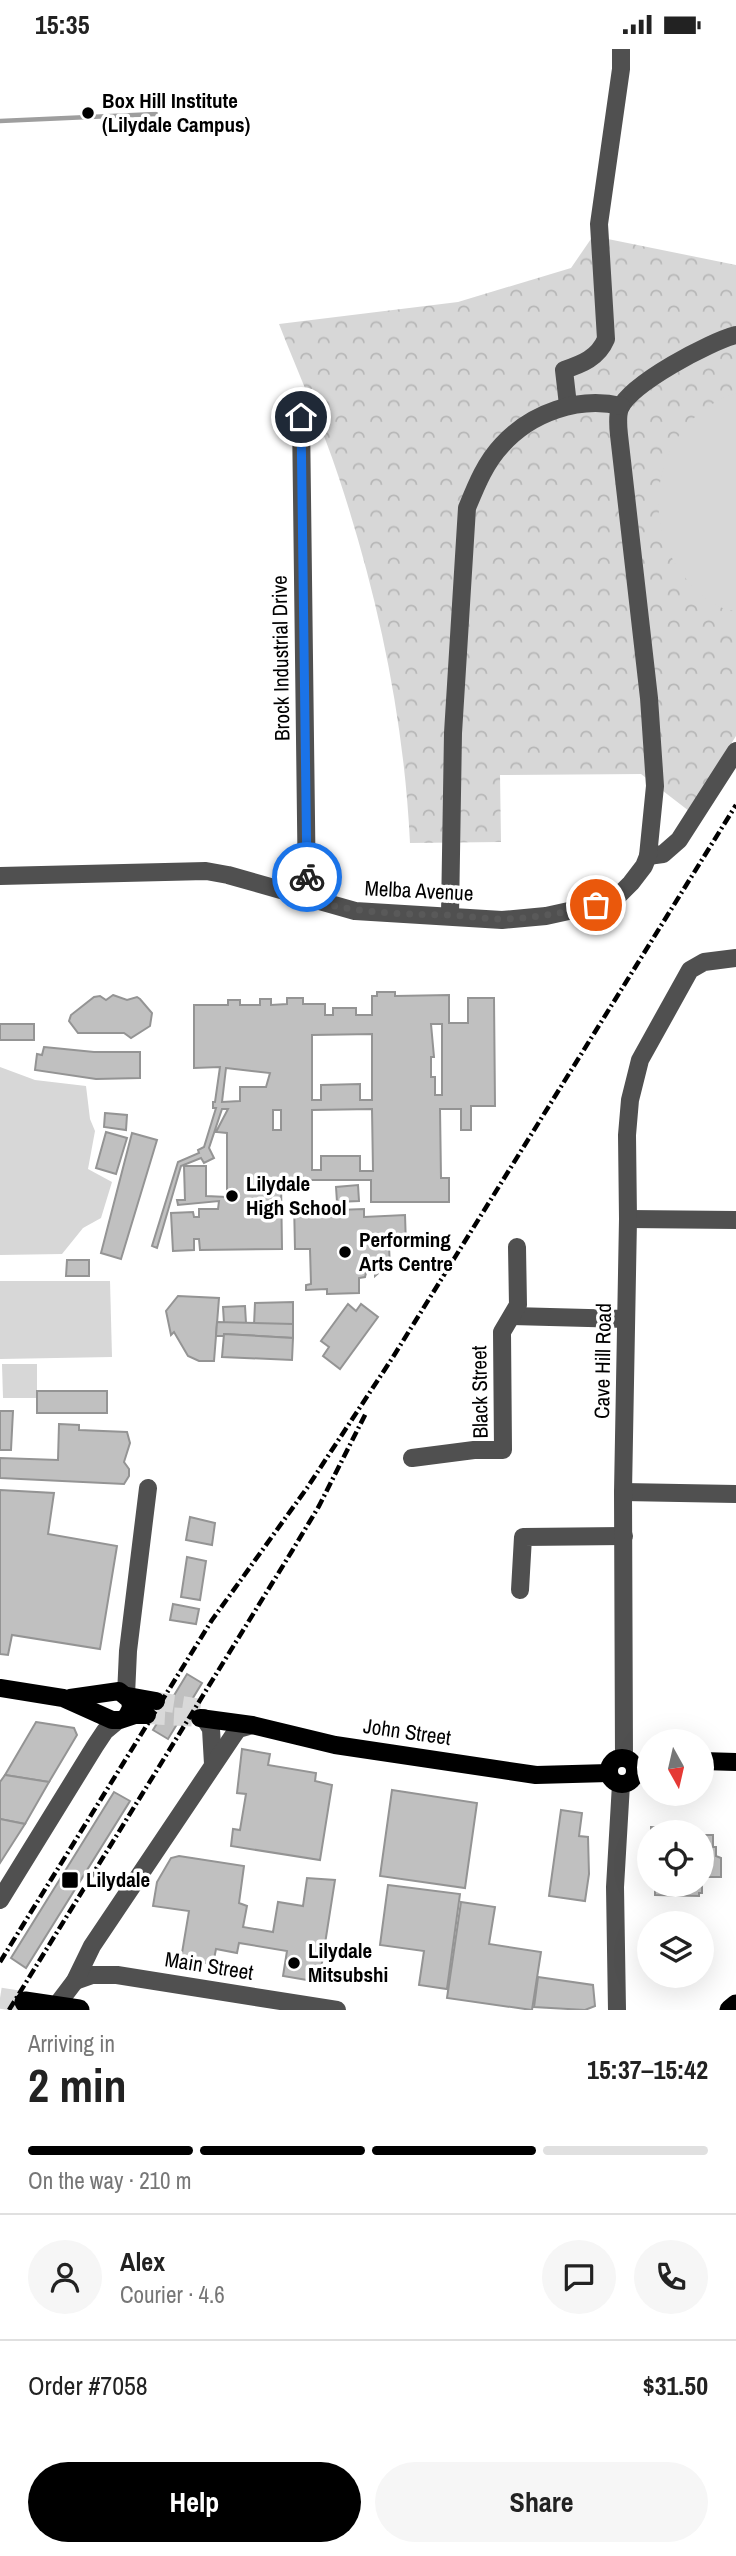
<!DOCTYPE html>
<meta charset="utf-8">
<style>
:root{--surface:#fff;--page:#f6f6f6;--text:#222;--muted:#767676;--line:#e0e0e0;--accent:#000}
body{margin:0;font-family:"Archivo Narrow",sans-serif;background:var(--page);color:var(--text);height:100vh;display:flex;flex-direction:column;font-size:26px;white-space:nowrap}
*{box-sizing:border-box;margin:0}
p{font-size:23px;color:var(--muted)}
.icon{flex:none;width:38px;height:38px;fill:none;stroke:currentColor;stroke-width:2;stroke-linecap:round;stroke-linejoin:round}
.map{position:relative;height:1961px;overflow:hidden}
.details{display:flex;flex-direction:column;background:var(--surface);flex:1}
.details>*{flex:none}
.needle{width:46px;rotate:172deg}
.controls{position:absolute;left:637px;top:1680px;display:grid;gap:14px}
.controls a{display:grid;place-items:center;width:77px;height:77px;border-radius:50%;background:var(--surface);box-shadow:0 7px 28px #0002;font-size:35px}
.pin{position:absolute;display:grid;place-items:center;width:60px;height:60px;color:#fff;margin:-30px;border:4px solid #fff;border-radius:50%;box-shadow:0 2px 7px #0007}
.courier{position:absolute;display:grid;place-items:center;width:70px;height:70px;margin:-35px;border:5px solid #1a73e8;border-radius:50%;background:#fff;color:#222;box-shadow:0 2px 9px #0007}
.head em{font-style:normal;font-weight:700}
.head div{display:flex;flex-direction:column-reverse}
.head{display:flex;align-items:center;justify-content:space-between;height:119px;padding:0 28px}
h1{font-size:46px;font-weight:700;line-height:52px}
.bar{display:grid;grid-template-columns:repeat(4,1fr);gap:10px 7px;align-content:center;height:84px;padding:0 28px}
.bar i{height:9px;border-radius:5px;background:var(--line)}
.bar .active{background:var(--accent)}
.bar p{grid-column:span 4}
.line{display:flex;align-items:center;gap:18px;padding:0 28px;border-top:2px solid var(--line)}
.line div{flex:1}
.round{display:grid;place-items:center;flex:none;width:74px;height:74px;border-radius:37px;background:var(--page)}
.primary-button{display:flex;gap:14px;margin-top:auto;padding:14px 28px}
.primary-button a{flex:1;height:80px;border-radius:42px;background:var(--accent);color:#fff;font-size:28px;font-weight:700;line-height:80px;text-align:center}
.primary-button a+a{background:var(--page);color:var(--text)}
.status{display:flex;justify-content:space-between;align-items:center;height:49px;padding:0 35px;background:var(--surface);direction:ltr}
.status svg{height:19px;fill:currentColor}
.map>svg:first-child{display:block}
</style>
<div class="status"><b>15:35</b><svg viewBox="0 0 49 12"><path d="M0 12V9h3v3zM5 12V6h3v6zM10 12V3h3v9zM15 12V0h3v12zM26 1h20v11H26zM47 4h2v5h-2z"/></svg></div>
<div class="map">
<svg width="736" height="1961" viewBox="0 0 736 1961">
<defs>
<pattern id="forest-crowns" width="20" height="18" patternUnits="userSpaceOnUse" patternTransform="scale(1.75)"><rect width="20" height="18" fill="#d7d7d7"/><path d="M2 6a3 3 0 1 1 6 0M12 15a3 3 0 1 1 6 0" fill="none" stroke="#b7b7b7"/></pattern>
</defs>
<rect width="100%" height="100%" fill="#fff"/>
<path fill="url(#forest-crowns)" d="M593,187L736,216V687L689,762L641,725L500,726L501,793L410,794C404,669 378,547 339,429C322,377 299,326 279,275L458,253L571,219Z"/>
<g fill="#d7d7d7">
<path d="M736,344V562C715,560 700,547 687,531C634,470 657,370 736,344Z"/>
<polygon points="0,1018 35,1031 86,1037 90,1070 95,1082 88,1120 112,1133 101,1169 83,1179 62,1205 0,1206"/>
<polygon points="0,1232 110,1232 112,1308 0,1310"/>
<polygon points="2,1315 37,1315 37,1349 3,1349"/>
</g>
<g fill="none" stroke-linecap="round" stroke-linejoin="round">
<polyline stroke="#9e9e9e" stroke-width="4.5" points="0,72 156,65"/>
</g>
<g fill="#c0c0c0" stroke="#949494" stroke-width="2" fill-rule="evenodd">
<path d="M377,943H395V947L449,946V974H468V949H494L495,1057H471V1081H461V1060H440L441,1129H449V1153H371V1131H281L282,1200L200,1201L199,1190H194V1201L173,1202L171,1164L193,1163L194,1168H199V1160H218L219,1152L178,1156L177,1151H185L184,1117H206V1147L227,1148V1084L216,1083L228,1060H222L209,1099L214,1109L204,1114L201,1109L181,1117L157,1199L152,1197L178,1113L199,1104L198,1101L204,1098L216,1059H213V1053H215L220,1018L194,1019V956H228V951H240V956H260V950H271V956L287,955V949H303V955H325V966H333V959H356V966H372V947H377ZM431,975H442V1046H435V1028H431V1008H434ZM372,985V1051H360V1035L321,1036V1051H312V986ZM226,1019L270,1024L266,1038H240V1052L222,1053ZM372,1060L373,1122H360V1107H321V1121H312V1061ZM273,1061H281V1081H273Z"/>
<polygon points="113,946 127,951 137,948 140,950 152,964 150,977 131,989 124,984 78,984 69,972 71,966 94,948 100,947 106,951"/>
<rect x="0" y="975" width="34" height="16"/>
<polygon points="44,998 94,1003 140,1003 140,1029 96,1030 35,1021 37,1005 42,1006"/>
<polygon points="105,1064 127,1066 126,1081 104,1078"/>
<polygon points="106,1083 127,1089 116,1125 96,1119"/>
<polygon points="132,1084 157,1091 121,1210 101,1204"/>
<polygon points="358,1136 359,1152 337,1153 336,1138"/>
<polygon points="294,1153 337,1161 364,1160 364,1168 405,1166 406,1196 389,1197 390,1219 384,1219 375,1227 375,1220 367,1220 365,1228 359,1229 359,1244 327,1245 327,1240 306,1241 306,1236 311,1235 310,1200 295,1200"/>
<polygon points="67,1211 89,1211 89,1227 66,1227"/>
<polygon points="178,1247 219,1249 214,1312 199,1312 188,1307 174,1283 171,1286 166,1262"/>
<polygon points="293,1253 293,1275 254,1276 255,1254"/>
<polygon points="348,1255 356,1262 361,1255 378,1268 340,1320 323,1307 329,1298 321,1292"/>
<polygon points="245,1257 246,1274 224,1274 223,1258"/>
<polygon points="217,1273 293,1275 293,1289 224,1285 224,1287 216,1287"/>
<polygon points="224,1285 293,1289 292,1311 222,1308"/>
<rect x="37" y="1342" width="70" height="22"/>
<polygon points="0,1362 13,1362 11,1401 0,1401"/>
<polygon points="59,1375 79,1376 79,1381 127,1383 130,1394 124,1413 129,1420 129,1427 124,1435 0,1429 0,1409 58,1411"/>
<polygon points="0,1441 54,1444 48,1485 117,1497 100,1600 12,1586 8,1606 0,1605"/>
<polygon points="190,1468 215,1474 212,1496 186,1491"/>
<polygon points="187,1508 206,1512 200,1551 181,1548"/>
<polygon points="173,1555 199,1560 196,1575 170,1571"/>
<polygon points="187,1625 202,1634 168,1690 153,1681"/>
<polygon points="36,1673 74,1679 77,1686 49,1733 5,1726"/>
<polygon points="242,1700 270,1705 268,1716 316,1724 315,1732 332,1736 320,1811 231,1797 233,1780 240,1781 246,1745 237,1744"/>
<polygon points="5,1726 49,1733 25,1775 0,1770 0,1733"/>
<polygon points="392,1741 477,1754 465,1839 380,1827"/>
<polygon points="114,1743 130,1752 26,1919 11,1909"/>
<polygon points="561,1761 582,1764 579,1787 588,1788 589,1825 585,1852 549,1847"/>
<polygon points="0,1770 25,1775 0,1814"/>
<polygon points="651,1778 689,1780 689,1783 651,1783"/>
<polygon points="702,1786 713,1786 713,1798 716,1798 716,1807 721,1809 721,1828 702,1828 702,1844 699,1844 699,1847 655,1846 655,1836 702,1836"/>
<polygon points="179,1807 244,1817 239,1854 247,1857 243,1878 273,1883 278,1853 303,1857 307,1829 335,1831 319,1933 283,1927 287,1902 239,1894 237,1904 216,1900 213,1915 181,1910 189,1862 153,1857 157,1833 171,1809"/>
<polygon points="388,1836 460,1845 447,1940 419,1936 424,1902 380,1896"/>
<polygon points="461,1853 495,1858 489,1895 541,1903 532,1961 447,1949"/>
<polygon points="538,1928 593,1936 595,1957 585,1961 534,1958"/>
</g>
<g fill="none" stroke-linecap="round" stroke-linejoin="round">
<g stroke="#d9d9d9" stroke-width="18" stroke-dasharray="18 9" stroke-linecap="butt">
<polyline points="156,1652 201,1659"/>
<polyline points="147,1666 200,1669"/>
</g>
<polyline stroke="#d9d9d9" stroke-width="21" stroke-dasharray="21 10" stroke-linecap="butt" points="0,1949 25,1953"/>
<g stroke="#505050" stroke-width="18">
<path d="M568,356L564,321C582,315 598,309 606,290L599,175L621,20V0"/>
<polyline points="301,368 307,850"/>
<polyline points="648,807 663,805 679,791 736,702"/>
<path d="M0,827L206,822L228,826L355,862L502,871L546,867L596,856L617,848L631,834L644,817L648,807L655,737L649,649L619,386C618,377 617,367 620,359C632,334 709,293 736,286"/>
<path d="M450,866L453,684L467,459C476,437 485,414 502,396C531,364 578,347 621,357"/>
<polyline points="628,1170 736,1171"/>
<polyline points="512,1267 626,1270"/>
<polyline points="412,1409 474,1401 503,1401 502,1283 518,1256 517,1198"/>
<polyline points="623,1443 736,1445"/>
<polyline points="520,1541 523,1488 624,1487"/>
<polyline points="126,1646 128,1602 148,1439"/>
<polyline points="204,1669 211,1680 213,1715"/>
<polyline points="624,1709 623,1443 628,1170 627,1086 630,1051 640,1011 690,921 704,913 736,909"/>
<polyline points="0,1851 95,1697 105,1682 117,1672"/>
<polyline points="75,1932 92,1926 117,1926 337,1961"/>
<polyline points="53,1961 75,1932 92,1897 233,1687 238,1680 252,1676"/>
<polyline points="617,1961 615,1838 621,1735"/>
</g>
<g stroke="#000" stroke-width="18">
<polyline points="0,1639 63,1649 112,1671 120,1671 135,1666 147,1666"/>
<polyline points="128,1647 156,1652"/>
<polyline points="70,1649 119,1642 130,1651 131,1659 127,1667"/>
<polyline points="200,1669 252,1676 335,1696 536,1726 609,1724"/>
<circle cx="622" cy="1722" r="13"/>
<polyline points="702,1712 736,1713"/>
</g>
<g stroke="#000" stroke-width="21">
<polyline points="25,1953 79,1961"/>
<polyline points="730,1961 736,1956"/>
</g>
<g stroke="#000" stroke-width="4.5" stroke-dasharray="10 3.5 2 3.5" stroke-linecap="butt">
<polyline points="0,1913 212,1571 307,1439 393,1308 736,756"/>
<polyline points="9,1961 292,1502 319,1457 366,1364"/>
</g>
</g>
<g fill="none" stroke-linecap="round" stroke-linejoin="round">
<path stroke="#595959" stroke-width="7" stroke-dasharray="0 12.6" d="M307,828V850C354,864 398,865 446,866C466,866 486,871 505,870C537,869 566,863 596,856"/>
<polyline stroke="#1a73e8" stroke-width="9" points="301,368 307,828"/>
</g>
<g fill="#000" stroke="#fff" stroke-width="2.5">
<circle cx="88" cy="64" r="7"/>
<circle cx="232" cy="1147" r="7"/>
<circle cx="345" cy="1203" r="7"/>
<rect x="61" y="1822" width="18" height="18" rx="3.5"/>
<circle cx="294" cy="1914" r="7"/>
</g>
<g text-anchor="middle" stroke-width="7" stroke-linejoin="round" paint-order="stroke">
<g font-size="21" font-weight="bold" fill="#000" stroke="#fff" text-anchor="start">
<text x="102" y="59">Box Hill Institute<tspan x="102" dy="24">(Lilydale Campus)</tspan></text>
<text x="246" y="1142">Lilydale<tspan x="246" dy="24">High School</tspan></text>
<text x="359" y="1198">Performing<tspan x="359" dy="24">Arts Centre</tspan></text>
<text x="86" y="1838">Lilydale</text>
<text x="308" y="1909">Lilydale<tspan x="308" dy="24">Mitsubshi</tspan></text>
</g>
<g font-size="21" fill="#000" stroke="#fff">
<text transform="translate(281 609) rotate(-91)" y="7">Brock Industrial Drive</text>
<text transform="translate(419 842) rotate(3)" y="7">Melba Avenue</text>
<text transform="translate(603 1312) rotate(-89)" y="7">Cave Hill Road</text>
<text transform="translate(480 1343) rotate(-91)" y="7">Black Street</text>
<text transform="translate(407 1683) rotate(8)" y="7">John Street</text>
<text transform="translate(209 1917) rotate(9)" y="7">Main Street</text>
</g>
</g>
</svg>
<div class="controls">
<a><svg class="needle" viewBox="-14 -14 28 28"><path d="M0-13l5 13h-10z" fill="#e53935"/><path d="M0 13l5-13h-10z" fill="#767676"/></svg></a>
<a><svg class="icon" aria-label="locate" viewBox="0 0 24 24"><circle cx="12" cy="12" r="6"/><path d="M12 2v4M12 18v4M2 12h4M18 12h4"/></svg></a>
<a><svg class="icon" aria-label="layers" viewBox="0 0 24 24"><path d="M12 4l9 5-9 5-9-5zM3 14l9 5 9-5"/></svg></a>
</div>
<div class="pin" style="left:596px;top:856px;background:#ea580c"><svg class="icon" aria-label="bag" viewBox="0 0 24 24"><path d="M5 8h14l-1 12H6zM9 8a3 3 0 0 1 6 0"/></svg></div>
<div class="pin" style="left:301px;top:368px;background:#1f2937"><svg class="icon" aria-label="home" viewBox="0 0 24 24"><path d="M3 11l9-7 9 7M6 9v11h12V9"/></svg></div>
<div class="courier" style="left:307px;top:828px"><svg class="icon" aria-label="bike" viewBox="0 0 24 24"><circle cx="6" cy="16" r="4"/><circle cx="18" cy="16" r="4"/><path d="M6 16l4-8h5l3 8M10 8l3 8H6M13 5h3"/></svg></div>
</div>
<section class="details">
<div class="head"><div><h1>2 min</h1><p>Arriving in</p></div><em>15:37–15:42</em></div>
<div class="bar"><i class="active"></i><i class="active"></i><i class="active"></i><i></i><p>On the way · 210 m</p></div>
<div class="line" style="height:126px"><a class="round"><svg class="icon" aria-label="person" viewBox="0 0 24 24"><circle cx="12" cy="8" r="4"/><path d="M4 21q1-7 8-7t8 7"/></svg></a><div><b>Alex</b><p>Courier · 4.6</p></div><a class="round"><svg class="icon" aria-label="chat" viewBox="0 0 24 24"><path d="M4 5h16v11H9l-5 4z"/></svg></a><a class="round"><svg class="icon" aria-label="phone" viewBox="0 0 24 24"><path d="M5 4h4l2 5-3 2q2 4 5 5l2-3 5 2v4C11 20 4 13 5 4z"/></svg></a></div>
<div class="line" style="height:91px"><div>Order #7058</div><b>$31.50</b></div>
<div class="primary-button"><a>Help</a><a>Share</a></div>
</section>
